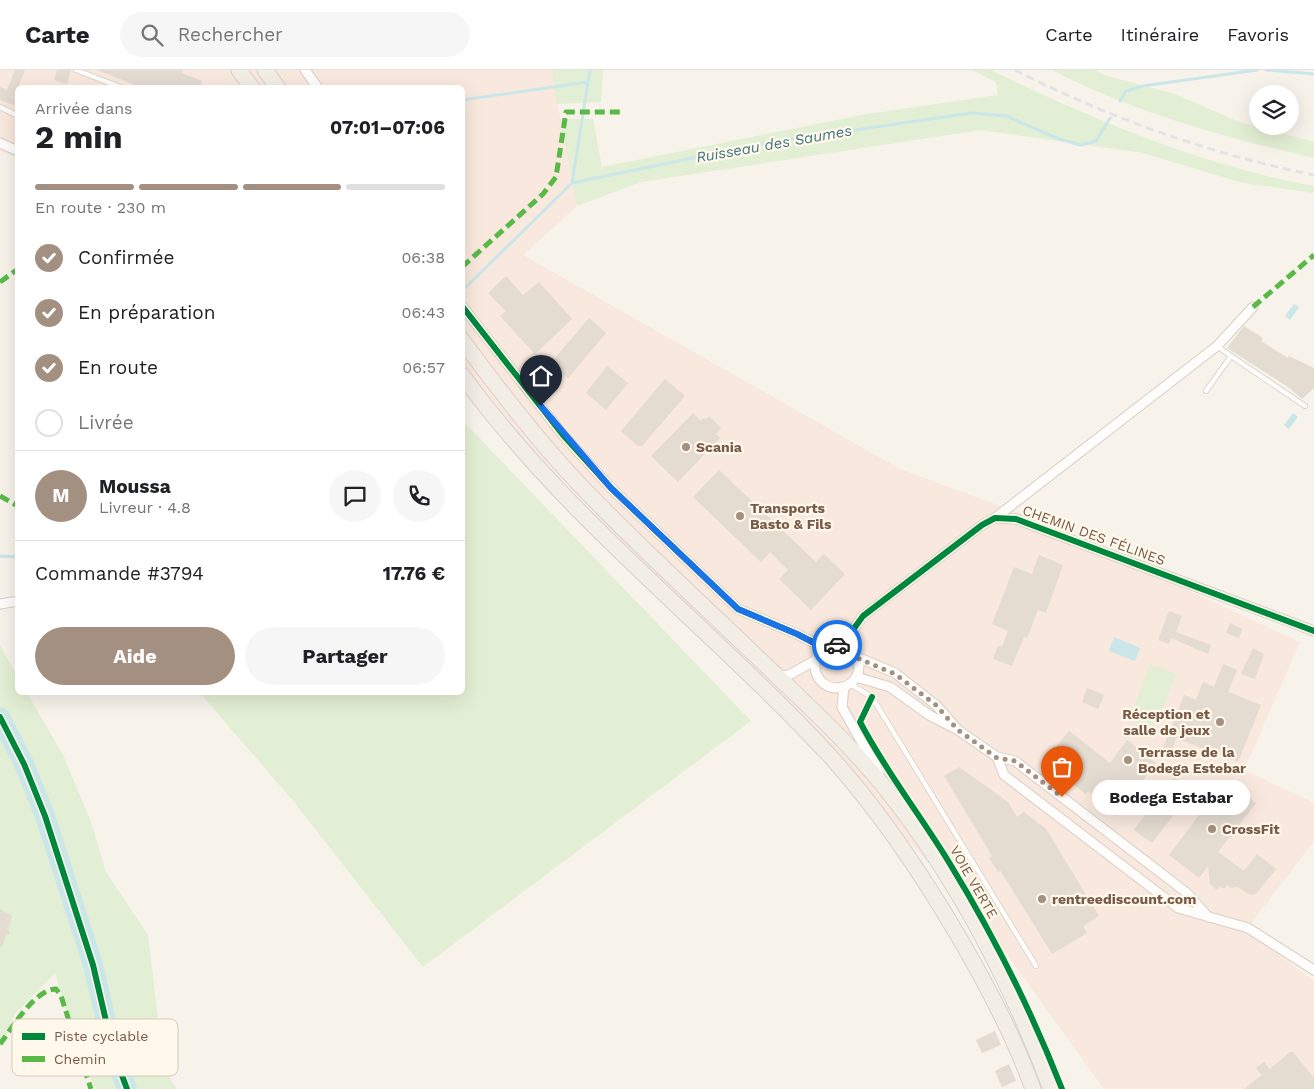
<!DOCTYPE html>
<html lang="fr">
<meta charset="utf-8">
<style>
:root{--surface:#fff;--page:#f6f6f6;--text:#202124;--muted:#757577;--line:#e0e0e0;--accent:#a49081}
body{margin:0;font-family:"Work Sans",sans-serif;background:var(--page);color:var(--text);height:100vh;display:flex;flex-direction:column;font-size:19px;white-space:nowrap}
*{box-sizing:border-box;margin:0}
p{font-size:16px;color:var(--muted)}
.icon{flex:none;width:28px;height:28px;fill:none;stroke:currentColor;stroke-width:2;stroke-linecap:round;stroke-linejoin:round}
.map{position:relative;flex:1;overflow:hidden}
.sheet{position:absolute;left:15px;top:15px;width:450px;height:610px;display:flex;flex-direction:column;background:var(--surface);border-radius:8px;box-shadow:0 5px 20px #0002}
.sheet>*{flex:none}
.controls{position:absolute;left:1249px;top:15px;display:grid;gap:10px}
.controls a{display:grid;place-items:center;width:50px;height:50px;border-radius:50%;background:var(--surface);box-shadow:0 5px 20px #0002;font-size:25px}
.pin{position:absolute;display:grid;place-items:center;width:42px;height:42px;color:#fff;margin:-51px -21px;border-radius:50% 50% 50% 0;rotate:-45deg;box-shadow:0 0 5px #0007}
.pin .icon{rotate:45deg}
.courier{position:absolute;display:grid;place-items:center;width:50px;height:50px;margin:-25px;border:4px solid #1a73e8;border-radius:50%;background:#fff;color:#222;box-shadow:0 1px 6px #0007}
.bubble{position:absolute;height:35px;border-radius:18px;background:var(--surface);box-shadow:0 5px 20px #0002;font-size:16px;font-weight:700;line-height:35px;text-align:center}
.headline em{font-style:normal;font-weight:700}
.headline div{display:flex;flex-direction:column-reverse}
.headline{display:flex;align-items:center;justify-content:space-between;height:85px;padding:0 20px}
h1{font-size:32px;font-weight:700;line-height:38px}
.bar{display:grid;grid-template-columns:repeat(4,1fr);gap:8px 5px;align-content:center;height:60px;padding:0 20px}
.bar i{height:6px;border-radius:4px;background:var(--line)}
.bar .active{background:var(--accent)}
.bar p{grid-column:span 4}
.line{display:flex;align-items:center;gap:12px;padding:0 20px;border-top:1px solid var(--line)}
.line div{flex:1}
.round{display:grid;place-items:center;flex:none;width:52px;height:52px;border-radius:26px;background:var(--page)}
ol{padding:0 20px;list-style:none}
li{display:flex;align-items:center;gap:15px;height:55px}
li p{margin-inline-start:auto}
li .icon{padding:5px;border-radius:50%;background:var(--accent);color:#fff;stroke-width:4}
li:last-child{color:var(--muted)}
li i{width:28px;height:28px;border:2px solid var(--line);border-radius:50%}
.primary-button{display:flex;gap:10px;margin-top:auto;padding:10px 20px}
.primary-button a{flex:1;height:58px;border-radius:30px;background:var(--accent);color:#fff;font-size:20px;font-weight:700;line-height:58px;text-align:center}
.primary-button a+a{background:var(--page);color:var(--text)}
header{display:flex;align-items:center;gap:30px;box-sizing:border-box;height:70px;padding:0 25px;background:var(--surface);border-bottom:1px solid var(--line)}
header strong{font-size:24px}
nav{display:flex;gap:28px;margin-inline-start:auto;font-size:18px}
.search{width:350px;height:45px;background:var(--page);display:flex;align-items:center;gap:12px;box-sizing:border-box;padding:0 18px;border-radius:28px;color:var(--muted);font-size:19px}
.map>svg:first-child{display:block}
</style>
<header>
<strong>Carte</strong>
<div class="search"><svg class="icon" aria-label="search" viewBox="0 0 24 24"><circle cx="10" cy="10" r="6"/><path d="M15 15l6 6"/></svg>Rechercher</div>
<nav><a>Carte</a><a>Itinéraire</a><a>Favoris</a></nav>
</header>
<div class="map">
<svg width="1314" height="1019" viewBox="0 0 1314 1019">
<rect width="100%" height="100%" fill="#f7f3ea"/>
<polygon fill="#f8e8dd" points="0,0 554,0 552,4 577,136 523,185 900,399 1022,444 1300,572 1244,700 1314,733 1314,771 1246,860 1314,911 1314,1019 1104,1019 976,842 463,306 462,18 18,18 17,88 0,81"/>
<g fill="#e3efd4">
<polygon points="554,0 603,0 601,32 557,34 552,4"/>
<path d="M972,0H991C1094,50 1200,95 1314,116V123L1243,113L1143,83L980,60L641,112L577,136L560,49H593L602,97L867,44L998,25L996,12Z"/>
<path d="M1052,0H1095L1107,6L1175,24L1239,52L1314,72V88C1225,68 1133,42 1052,0Z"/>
<polygon points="463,351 751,651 423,897 294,732 200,623 462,622"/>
<polygon points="0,575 17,606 18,622 27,623 63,685 90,749 106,802 148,865 164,999 177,1019 96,1019 77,982 55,903 15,944 0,976"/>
<polygon points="1150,594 1176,604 1154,659 1129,650"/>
</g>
<g fill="#cbe6e9">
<polygon points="1294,234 1299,237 1290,250 1285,246"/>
<polygon points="1293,343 1298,347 1289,359 1284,355"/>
<polygon points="1114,567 1140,578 1135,591 1109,581"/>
</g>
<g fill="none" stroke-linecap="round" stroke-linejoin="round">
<g stroke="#cbe6e9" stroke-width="3">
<polyline points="1266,0 1314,4"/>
<polyline points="462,30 588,12"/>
<polyline points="1120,31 1126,21 1143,16 1257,0"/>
<polyline points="572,113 590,0"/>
<polyline points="464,219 572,113 765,73 972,43 1006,46 1059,69 1081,75 1096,71 1110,48"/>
<polyline points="0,486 18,487"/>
</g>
<polyline stroke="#cbe6e9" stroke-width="20" points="0,647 24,694 45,746 93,895 113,981 127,1019"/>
</g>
<g fill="#e4dbd1">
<polygon points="15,0 25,0 18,18 18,37 0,30 0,17 7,20"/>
<polygon points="57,0 71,0 67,14 54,10"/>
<polygon points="97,0 182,0 182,3 202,11 200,18 143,18"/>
<polygon points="506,206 523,225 539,212 572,249 535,284 500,246 506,241 488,223"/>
<polygon points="589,248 606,263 568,308 550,294"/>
<polygon points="1244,256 1263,268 1261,271 1288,288 1289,286 1314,298 1314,318 1302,329 1288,317 1227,278"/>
<polygon points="607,296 628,313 606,340 586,323"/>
<polygon points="665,309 685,326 642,376 638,376 621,361"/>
<polygon points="693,343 700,350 710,347 721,358 716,364 720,368 678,412 651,386"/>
<polygon points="719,400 816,492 824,484 845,504 811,540 779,509 788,500 770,482 761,492 693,427"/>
<polygon points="1039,485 1063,495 1046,543 1038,540 1027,568 1024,567 1012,596 993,589 998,576 1002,577 1008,561 992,554 1014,497 1032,504"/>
<polygon points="1169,541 1182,546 1176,562 1211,575 1208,584 1171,568 1169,574 1158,570"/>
<polygon points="1230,553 1242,559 1239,568 1226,563"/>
<polygon points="1253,578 1264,584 1255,609 1241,604"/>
<polygon points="1223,594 1237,600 1228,622 1261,635 1238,692 1176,668 1170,686 1161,683 1184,625 1196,630 1203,612 1214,617"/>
<polygon points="1087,618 1104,625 1098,639 1082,632"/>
<polygon points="1069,661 1110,693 1127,670 1156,693 1116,746 1102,736 1105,733 1088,721 1086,724 1044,692"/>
<polygon points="959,697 1008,732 1017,747 1024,742 1046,759 1099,846 1083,856 1087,863 1052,884 1000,800 998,802 989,788 992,786 944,706"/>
<polygon points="1174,707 1192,721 1152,773 1134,760"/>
<polygon points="1226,710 1256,733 1218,782 1244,801 1257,784 1276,799 1256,824 1250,825 1238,817 1231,818 1227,815 1224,819 1220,816 1217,820 1210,814 1208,796 1199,808 1169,785 1208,733 1194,722 1200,713 1215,724"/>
<polygon points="0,839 12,846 8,858 10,864 6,865 2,877 0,877"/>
<polygon points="995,961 1001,975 982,983 976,970"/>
<polygon points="1290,982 1293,982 1314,1008 1314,1019 1244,1019 1262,1005 1256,998 1264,992 1270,999"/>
<polygon points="1009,994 1016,1011 1002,1017 995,1001"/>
</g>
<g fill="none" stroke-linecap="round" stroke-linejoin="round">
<defs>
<g id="lane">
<polyline points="76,0 123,18"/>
<polyline points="0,37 18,46"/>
<polyline points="1231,286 1305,336"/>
<polyline points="1206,321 1231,286 1217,276"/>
<polyline points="850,614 872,627 1036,896"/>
</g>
<g id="street">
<polyline points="305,0 318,18"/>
<polyline points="0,73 18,81"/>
<polyline points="462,236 563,365 611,418 738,539 797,564 824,578"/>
<polyline points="995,448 1217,276 1253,237"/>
<polyline points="0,534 18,531"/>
<circle cx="837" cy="596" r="22"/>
<polyline points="842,575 863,546 982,455 995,448 1016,449 1314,561"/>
<polyline points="857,587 895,603 936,635 958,660 997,687 1015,691 1187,823 1208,847"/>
<polyline points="778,606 789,605 816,590"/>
<polyline points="856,607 890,617 929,645 954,658"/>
<polyline points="844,617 842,637 879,703"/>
<polyline points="997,687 1004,705 1178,838 1248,858 1314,900"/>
</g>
<g id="primary">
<polyline points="239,0 252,18"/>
<polyline points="265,0 278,18"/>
<path d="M462,270C500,321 538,371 581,416C643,481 711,542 776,605C814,641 853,678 886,719C957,808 1011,913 1051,1019"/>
<path d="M462,305C566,448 709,556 829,685C880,741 922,804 960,869C988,917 1014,966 1033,1019"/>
</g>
</defs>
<use href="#lane" stroke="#d6cfc6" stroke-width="6"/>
<use href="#street" stroke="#d6cfc6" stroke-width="11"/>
<use href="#primary" stroke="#d9d0c9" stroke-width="17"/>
<use href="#lane" stroke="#fefdfc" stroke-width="4.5"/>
<use href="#street" stroke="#fefdfc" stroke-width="9"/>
<use href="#primary" stroke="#f3eee5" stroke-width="15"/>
<path stroke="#e5e2e5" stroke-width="3" stroke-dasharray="8 5" stroke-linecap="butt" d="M1015,0C1109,48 1210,84 1314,105"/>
<g stroke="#58b947" stroke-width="5" stroke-dasharray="10 5" stroke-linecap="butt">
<polyline points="462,197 543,124 556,107 566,42 622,42"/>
<polyline points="0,212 18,199"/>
<polyline points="1253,237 1314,185"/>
<polyline points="0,426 18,436"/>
<path d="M0,974C13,957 34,920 56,919L61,926L91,1019"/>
</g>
<defs>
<g id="cycleway">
<polyline points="462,236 563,365 611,418 738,539 797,564 824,578"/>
<polyline points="842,575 863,546 982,455 995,448 1016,449 1314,561"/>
<path d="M872,627L860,652C886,702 921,746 950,794C994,866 1031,940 1062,1019"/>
<polyline points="0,647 24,694 45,746 93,895 113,981 127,1019"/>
</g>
</defs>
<use href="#cycleway" stroke="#fff8eb" stroke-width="9"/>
<use href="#cycleway" stroke="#00873e" stroke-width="6"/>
</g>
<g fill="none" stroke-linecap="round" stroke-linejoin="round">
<polyline stroke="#a49081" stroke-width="5" stroke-dasharray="0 9" points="837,575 851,580 857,588 895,604 936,635 958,660 997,688 1015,691 1062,727"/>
<polyline stroke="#1a73e8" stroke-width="6" points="541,336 611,418 738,539 797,564 824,578 837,575"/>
</g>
<g fill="#a49081" stroke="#fff8eb" stroke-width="2">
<circle cx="686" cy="377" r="5"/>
<circle cx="740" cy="446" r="5"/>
<circle cx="1220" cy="652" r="5"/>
<circle cx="1128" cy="690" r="5"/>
<circle cx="1212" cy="759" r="5"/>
<circle cx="1042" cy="829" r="5"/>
</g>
<g text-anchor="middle" stroke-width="4.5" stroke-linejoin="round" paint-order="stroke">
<g font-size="14" font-weight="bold" fill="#775a48" stroke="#fff8eb" text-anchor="start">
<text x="696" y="382">Scania</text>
<text x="750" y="443">Transports<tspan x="750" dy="16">Basto &amp; Fils</tspan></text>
<text x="1210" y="649" text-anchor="end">Réception et<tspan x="1210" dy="16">salle de jeux</tspan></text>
<text x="1138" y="687">Terrasse de la<tspan x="1138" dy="16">Bodega Estebar</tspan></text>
<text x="1222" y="764">CrossFit</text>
<text x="1052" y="834">rentreediscount.com</text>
</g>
<g font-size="14" fill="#775a48" stroke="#fff8eb">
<text transform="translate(1094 465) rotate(20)" y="5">CHEMIN DES FÉLINES</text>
<text transform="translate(974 812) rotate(60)" y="5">VOIE VERTE</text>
</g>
<g font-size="15" font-style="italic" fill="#3e7784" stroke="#fff8eb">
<text transform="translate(774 74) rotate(-10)" y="5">Ruisseau des Saumes</text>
</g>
</g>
<rect x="12" y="949" width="166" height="57" rx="8" fill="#fff8eb" stroke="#d6c9ba" stroke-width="1"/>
<rect x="22" y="963" width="23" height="7" fill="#00873e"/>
<rect x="22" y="986" width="23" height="6" fill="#58b947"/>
<g font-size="14" fill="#775a48">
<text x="54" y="971">Piste cyclable</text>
<text x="54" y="994">Chemin</text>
</g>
</svg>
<div class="controls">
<a><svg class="icon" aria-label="layers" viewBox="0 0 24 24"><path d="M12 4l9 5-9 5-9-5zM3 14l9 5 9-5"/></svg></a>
</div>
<div class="pin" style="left:1062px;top:727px;background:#ea580c"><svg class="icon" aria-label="bag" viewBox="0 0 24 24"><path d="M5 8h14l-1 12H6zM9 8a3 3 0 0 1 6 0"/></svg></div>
<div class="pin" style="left:541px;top:336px;background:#1f2937"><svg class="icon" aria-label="home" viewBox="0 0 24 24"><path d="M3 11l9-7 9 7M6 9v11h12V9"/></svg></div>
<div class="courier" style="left:837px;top:575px"><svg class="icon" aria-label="car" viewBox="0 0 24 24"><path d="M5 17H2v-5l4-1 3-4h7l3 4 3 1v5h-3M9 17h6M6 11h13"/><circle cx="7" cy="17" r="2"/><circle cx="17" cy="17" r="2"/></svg></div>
<div class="bubble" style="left:1092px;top:710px;width:158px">Bodega Estabar</div>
<section class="sheet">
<div class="headline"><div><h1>2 min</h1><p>Arrivée dans</p></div><em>07:01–07:06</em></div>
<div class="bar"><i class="active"></i><i class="active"></i><i class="active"></i><i></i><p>En route · 230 m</p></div>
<ol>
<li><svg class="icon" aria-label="check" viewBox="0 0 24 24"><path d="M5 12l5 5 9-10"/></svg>Confirmée<p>06:38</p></li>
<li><svg class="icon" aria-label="check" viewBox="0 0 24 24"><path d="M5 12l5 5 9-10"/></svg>En préparation<p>06:43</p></li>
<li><svg class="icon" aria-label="check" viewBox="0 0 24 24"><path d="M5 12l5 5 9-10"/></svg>En route<p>06:57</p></li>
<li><i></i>Livrée</li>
</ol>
<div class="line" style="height:90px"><b class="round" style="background:var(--accent);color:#fff">M</b><div><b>Moussa</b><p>Livreur · 4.8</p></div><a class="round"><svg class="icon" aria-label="chat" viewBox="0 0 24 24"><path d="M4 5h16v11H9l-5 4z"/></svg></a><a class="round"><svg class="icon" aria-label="phone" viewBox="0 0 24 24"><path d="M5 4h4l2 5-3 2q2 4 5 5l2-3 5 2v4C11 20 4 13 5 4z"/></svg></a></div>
<div class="line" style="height:65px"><div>Commande #3794</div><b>17.76 €</b></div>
<div class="primary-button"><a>Aide</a><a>Partager</a></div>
</section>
</div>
